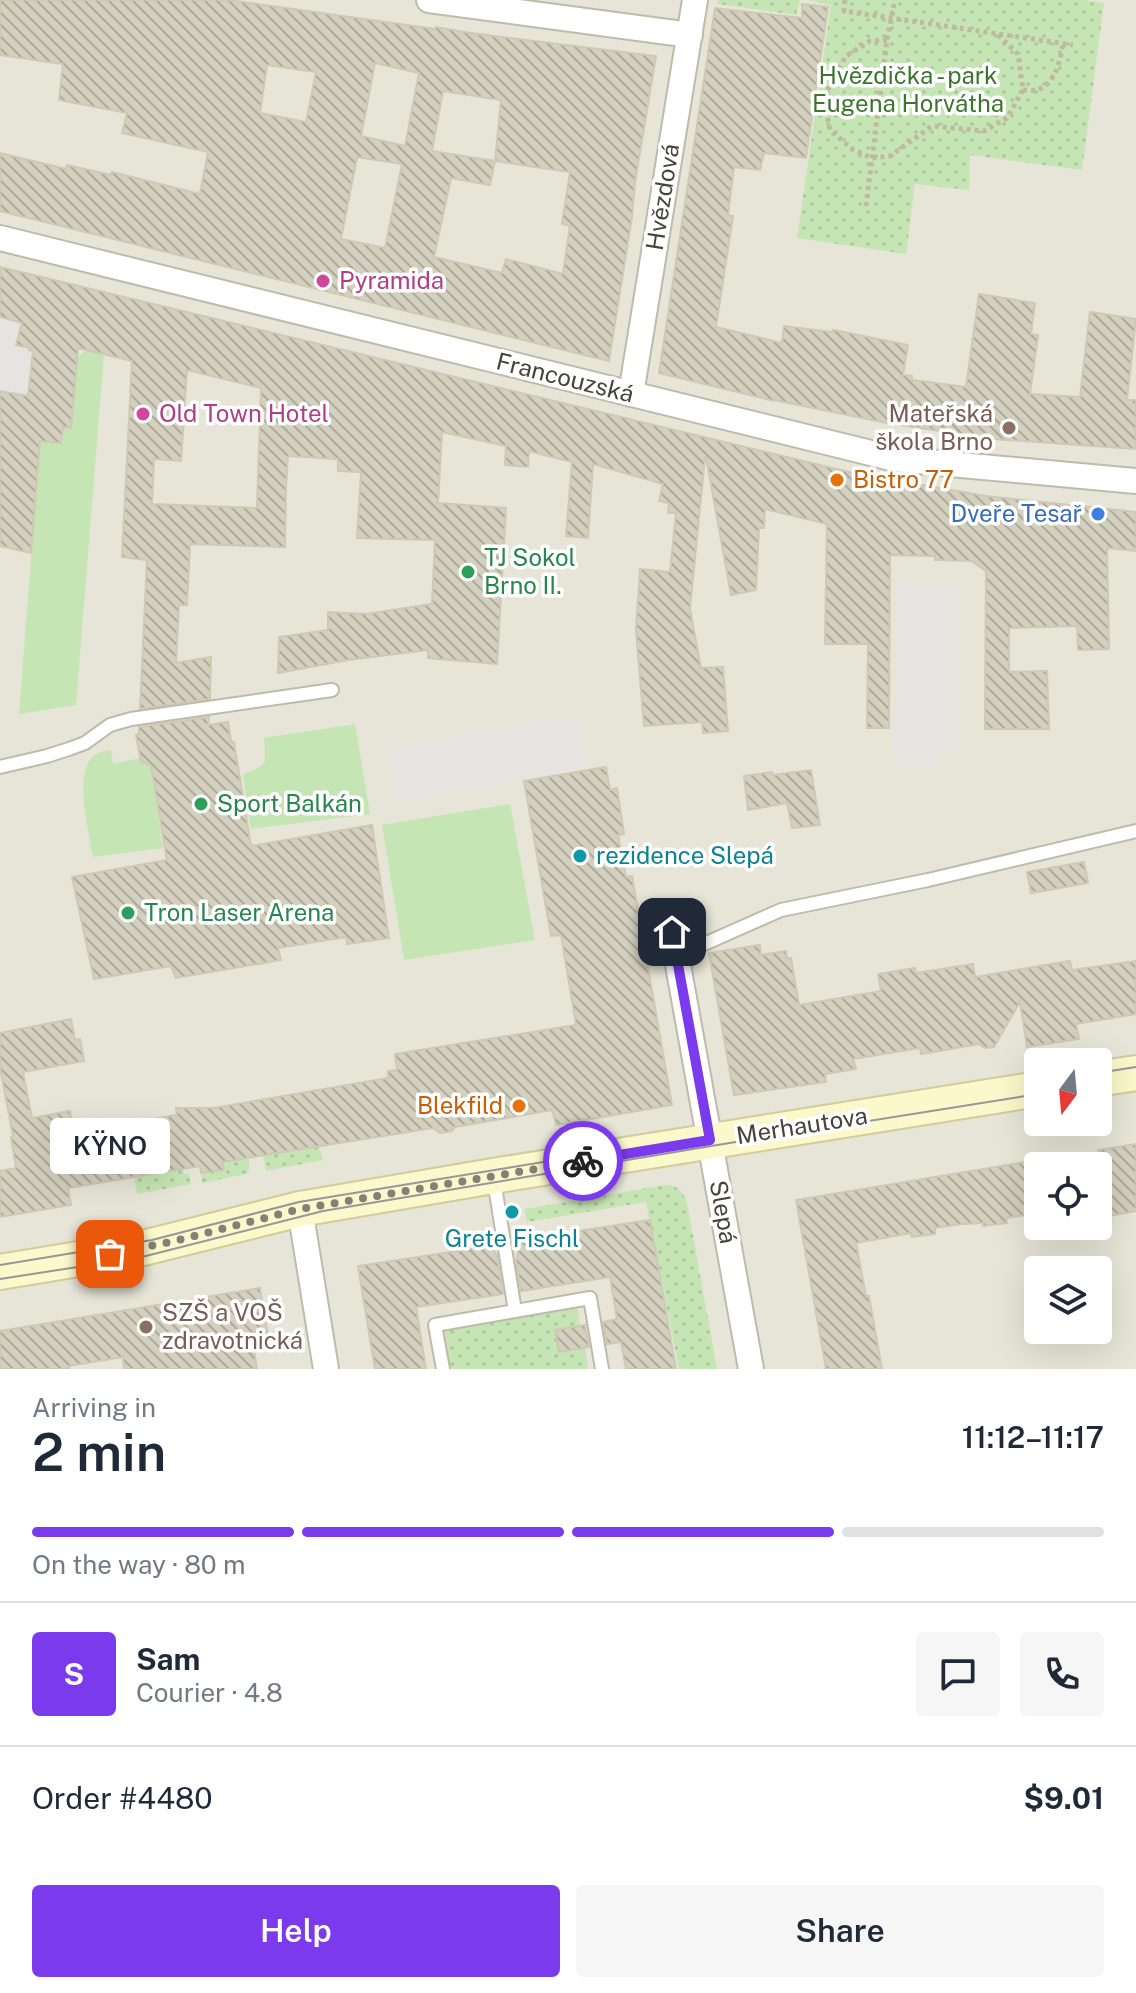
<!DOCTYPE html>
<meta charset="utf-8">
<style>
:root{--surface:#fff;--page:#f6f6f7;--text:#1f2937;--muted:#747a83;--line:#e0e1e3;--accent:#7c3aed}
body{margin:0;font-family:"Public Sans",sans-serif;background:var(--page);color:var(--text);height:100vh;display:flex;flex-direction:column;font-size:30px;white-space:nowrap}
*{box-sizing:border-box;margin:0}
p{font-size:26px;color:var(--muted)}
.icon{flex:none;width:44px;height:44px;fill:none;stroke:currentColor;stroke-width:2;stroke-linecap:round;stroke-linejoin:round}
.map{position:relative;height:1369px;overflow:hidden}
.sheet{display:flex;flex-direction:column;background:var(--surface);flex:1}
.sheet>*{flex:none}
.needle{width:52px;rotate:196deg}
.fabs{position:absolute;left:1024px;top:1048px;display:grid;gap:16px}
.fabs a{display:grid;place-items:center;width:88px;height:88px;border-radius:8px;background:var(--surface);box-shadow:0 8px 32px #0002;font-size:40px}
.pin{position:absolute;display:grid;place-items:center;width:68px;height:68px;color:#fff;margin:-34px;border-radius:16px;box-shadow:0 4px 12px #0006}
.courier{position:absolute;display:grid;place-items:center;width:80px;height:80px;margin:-40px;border:6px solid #7c3aed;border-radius:50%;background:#fff;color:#222;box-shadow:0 2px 10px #0007}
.bubble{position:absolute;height:56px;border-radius:8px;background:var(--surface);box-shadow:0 8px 32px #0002;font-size:26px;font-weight:600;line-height:56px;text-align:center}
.head em{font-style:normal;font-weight:600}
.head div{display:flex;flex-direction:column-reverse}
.head{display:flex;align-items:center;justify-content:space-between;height:136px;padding:0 32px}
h1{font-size:52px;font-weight:600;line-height:60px}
.bar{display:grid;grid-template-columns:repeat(4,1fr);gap:12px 8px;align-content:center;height:96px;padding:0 32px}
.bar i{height:10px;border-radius:6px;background:var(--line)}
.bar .selected{background:var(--accent)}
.bar p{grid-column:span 4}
.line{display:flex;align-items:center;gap:20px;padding:0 32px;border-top:2px solid var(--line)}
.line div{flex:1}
.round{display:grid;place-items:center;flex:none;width:84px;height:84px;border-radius:8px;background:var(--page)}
.button{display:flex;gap:16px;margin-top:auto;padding:16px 32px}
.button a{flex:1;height:92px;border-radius:8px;background:var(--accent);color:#fff;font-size:32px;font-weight:600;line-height:92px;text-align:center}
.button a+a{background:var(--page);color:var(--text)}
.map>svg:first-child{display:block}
</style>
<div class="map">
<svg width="1136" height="1369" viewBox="0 0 1136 1369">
<defs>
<pattern id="grass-dots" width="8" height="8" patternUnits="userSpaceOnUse" patternTransform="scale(2)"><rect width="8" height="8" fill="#c6e5b4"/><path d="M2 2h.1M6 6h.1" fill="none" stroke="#abc69c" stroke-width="1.8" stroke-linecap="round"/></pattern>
<pattern id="building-back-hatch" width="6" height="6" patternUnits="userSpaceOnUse" patternTransform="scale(2)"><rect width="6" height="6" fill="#d4d0bf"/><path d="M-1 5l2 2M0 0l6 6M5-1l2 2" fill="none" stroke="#aeaa9c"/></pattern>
</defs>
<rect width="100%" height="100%" fill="#f3f2e9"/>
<path fill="#e7e5d7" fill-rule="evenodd" d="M0,0H1136V1369H0ZM1038,1062H1098V1122H1038ZM1038,1166H1098V1226H1038ZM1038,1270H1098V1330H1038Z"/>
<g fill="url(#grass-dots)">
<polygon points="718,0 800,0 796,15 717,4"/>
<polygon points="807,0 1083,0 1104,3 1082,170 970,155 969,190 915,184 906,254 797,238 831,5"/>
<polygon points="319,1146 323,1160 266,1171 263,1154"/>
<polygon points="249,1157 249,1170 246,1174 202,1183 201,1173 223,1170 222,1162"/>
<polygon points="183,1169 184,1174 189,1174 191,1184 137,1194 134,1176"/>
<path d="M665,1185C678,1185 683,1192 687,1203L717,1369H679L646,1202L527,1222L525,1209Z"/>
<polygon points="577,1307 580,1326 556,1330 559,1352 585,1348 588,1369 450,1369 443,1330"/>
</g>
<g fill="#c6e5b4">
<polygon points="86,350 104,354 76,705 19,714 40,441 63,427 71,427 77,358"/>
<polygon points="355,724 370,814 251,829 243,774 255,770 265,762 264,738"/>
<path d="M111,750L113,764L149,756L163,848L93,857C89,833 76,783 89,761C94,753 103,751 111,750Z"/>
<polygon points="510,804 535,940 404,960 382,825"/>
</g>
<g fill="#e5e4e0">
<polygon points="0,317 22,323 29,350 33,351 28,396 0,391"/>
<polygon points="895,582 958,583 958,752 939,753 938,763 931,766 894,766"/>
<polygon points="559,716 582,729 589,768 395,803 388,749"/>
</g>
<g fill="url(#building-back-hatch)" stroke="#cfc9b3" stroke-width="2" fill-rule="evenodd">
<path d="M0,0H229L435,29L436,27L470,33L656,56L635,182L632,217L609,361L0,211V153L66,169L67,165L111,175L112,172L200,194L208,152L122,133L127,113L59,100L63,64L0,55ZM375,63L419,73L405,146L361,136ZM267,65L316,72L306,122L260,113ZM443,91L501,100L495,161L432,151ZM357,157L402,164L385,248L341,239ZM495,161L570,172L562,224L570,226L563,274L506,259L502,273L434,257L451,178L490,185Z"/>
<polygon points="802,4 828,7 806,158 764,153 760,170 734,167 728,215 733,216 716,327 782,343 784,326 832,332 833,330 908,345 903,375 912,376 912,380 966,387 979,294 1035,303 1031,334 1038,335 1030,394 1080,397 1090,312 1136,319 1127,400 1136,400 1136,449 993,439 887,423 774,400 774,401 659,373 715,8 802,18"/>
<path d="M0,267L853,473L986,496L1136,512V551L1107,548L1109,649L1078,650L1077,626L1009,628V672L1047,671L1049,729H985L986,571L971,561L935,560V556L890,555L889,728H867L868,644H825L827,524L765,509L764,528H759L756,590L731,595L706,457H705L690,609L701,668L723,667L728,731L703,733L702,722L644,726L636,630L640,569L670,572L676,513H668L669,503L659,501L663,484L593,464L588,538L566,536L572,462L529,451L528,467L505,465L506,446L442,432L438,503L506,508L497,664L428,658V650L348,660L278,673L279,637L328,630V612L366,614L432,604L435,540L357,538L361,472L338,471V459L288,456L286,486L285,547L190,544L187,605H179L176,663L211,657L210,699L140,709L147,560L122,557L132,361L78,348L71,428L63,427L61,443L40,441L31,553L0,546V391L28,396L33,351L29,350L30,348L16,345L22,323L0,317ZM187,370L261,388L257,508L152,504L154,459L181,461Z"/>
<polygon points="209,717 208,725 228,722 231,741 234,742 251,846 372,825 389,938 347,944 346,937 278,948 281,960 176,978 171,966 94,979 72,877 167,860 151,765 141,762 136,735 139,734 139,727"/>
<polygon points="606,767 610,790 617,788 624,834 618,835 626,877 632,876 672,1105 556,1125 552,1110 455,1127 452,1131 440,1133 433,1128 222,1162 224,1170 201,1173 200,1166 68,1188 71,1205 0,1217 0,1171 16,1168 11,1137 13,1136 0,1068 0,1033 71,1019 75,1040 80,1039 84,1061 23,1072 32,1118 70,1111 73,1132 177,1115 176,1108 214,1108 388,1078 388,1071 397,1070 395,1054 576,1025 561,935 551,936 524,781"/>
<polygon points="811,770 820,825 792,828 787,803 748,810 744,776 772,772 773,775"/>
<polygon points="1084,862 1088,883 1031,893 1027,872"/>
<polygon points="760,945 761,955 786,951 787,958 791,958 799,1005 881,991 878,974 915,968 916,973 973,964 975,977 1070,961 1072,970 1136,961 1136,1014 1076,1024 1079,1039 1027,1047 1020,1002 994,1047 985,1048 979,1044 921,1054 920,1048 853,1059 856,1069 825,1074 826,1082 734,1095 709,953"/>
<polygon points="1136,1144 1136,1211 1098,1218 1098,1150"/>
<polygon points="1038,1160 1038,1213 1006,1218 1007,1223 983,1226 983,1223 962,1224 935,1228 935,1234 912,1237 911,1233 856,1243 866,1296 869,1296 882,1369 826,1369 796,1200"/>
<polygon points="650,1220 676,1369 626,1369 621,1342 607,1344 603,1322 617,1319 610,1277 521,1291 516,1261 521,1240"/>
<polygon points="490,1246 497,1255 503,1294 416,1307 426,1369 375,1369 358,1266"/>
<polygon points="260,1288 268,1336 252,1338 257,1369 124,1369 123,1357 69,1366 69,1369 0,1369 0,1331"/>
<polygon points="585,1325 589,1347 559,1352 555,1330"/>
</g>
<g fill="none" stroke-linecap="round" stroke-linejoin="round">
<defs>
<g id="lane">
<polyline points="0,767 47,756 69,749 85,743 110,725 131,719 332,690"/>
<polyline points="677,956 781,910 928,880 1136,831"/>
<polyline points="494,1180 515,1311"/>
<polyline points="443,1369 435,1325 590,1298 602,1369"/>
</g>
<g id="street">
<polyline points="429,0 690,35"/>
<polyline points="0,238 895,459 1136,481"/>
<polyline points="631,394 695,0"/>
<polyline points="659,919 672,932 751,1369"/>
<polyline points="300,1209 326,1369"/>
</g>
<g id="secondary">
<polyline points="1098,1079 1136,1073"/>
<polyline points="0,1272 139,1249 300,1209 493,1176 1038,1089"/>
</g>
</defs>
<use href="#lane" stroke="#bebbac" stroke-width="16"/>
<use href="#street" stroke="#bebbac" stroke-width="28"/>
<use href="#secondary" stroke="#d0cc9b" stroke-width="38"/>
<g stroke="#bfba9e" stroke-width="5" stroke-dasharray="4 4" stroke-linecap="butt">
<polyline points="845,0 844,11 1073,45"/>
<polyline points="887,40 870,41 846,56 829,85 826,110 830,130 852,149 872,158 890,156 932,126 984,131 1007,118 1023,90 1018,54 997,34"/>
<path d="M1023,90C1028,90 1033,91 1037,90C1056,84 1060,60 1063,44"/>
<polyline points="866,206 887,40 895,0"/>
</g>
<use href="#lane" stroke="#fff" stroke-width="12"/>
<use href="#street" stroke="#fff" stroke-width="24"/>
<use href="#secondary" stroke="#fbf8cb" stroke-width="34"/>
<g stroke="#979797" stroke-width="2">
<polyline points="1098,1073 1136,1067"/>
<polyline points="0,1265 152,1240 299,1202 568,1158"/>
<polyline points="0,1279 142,1257 323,1211 711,1146 1038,1094"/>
</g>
</g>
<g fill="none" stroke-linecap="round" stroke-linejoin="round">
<polyline stroke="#838076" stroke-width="8" stroke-dasharray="0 14.4" points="110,1254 175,1241 300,1209 583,1161"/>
<polyline stroke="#7c3aed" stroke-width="10" points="583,1161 710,1140 672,932"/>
</g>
<g fill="#d1479c" stroke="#fff" stroke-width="3">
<circle cx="323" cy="281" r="8"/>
<circle cx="143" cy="414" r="8"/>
</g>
<g fill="#8d6e63" stroke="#fff" stroke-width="3">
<circle cx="1009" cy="428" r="8"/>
<circle cx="146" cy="1327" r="8"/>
</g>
<g fill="#e8710a" stroke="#fff" stroke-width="3">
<circle cx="837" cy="480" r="8"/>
<circle cx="519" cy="1106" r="8"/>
</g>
<circle fill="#3f7fe0" stroke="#fff" stroke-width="3" cx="1098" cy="514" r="8"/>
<g fill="#2e9e5b" stroke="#fff" stroke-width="3">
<circle cx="468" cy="572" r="8"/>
<circle cx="201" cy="804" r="8"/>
<circle cx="128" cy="913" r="8"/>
</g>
<g fill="#0f9aa8" stroke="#fff" stroke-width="3">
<circle cx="580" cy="856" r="8"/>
<circle cx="512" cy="1212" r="8"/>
</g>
<g text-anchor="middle" stroke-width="7" stroke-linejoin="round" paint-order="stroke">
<g font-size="24" fill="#3c752e" stroke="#fff">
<text x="908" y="84">Hvězdička - park<tspan x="908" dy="28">Eugena Horvátha</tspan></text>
</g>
<g font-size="24" fill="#474338" stroke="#fff">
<text transform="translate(663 197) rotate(-81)" y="8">Hvězdová</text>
<text transform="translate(565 378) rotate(14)" y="8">Francouzská</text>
<text transform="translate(802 1126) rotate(-9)" y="8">Merhautova</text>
<text transform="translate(723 1212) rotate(80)" y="8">Slepá</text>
</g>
<g font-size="24" fill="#b23c85" stroke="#fff" text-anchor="start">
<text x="339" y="289">Pyramida</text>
<text x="159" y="422">Old Town Hotel</text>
</g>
<g font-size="24" fill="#785e54" stroke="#fff" text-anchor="end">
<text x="993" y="422">Mateřská<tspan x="993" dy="28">škola Brno</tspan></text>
<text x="162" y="1321" text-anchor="start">SZŠ a VOŠ<tspan x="162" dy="28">zdravotnická</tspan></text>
</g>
<g font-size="24" fill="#c56008" stroke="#fff" text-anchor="start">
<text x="853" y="488">Bistro 77</text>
<text x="503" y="1114" text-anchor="end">Blekfild</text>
</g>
<g font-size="24" fill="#366cbe" stroke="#fff" text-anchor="end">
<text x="1082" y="522">Dveře Tesař</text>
</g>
<g font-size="24" fill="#27864d" stroke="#fff" text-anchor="start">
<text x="484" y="566">TJ Sokol<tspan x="484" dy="28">Brno II.</tspan></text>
<text x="217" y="812">Sport Balkán</text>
<text x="144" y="921">Tron Laser Arena</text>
</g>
<g font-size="24" fill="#0d838f" stroke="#fff" text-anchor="start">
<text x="596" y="864">rezidence Slepá</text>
<text x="512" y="1247" text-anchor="middle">Grete Fischl</text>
</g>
</g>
</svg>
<div class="fabs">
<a><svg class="needle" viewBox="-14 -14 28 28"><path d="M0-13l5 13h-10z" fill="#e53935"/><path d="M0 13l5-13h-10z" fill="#747a83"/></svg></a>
<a><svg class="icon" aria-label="locate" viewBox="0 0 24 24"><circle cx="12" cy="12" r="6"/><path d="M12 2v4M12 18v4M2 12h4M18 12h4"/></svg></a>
<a><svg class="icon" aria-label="layers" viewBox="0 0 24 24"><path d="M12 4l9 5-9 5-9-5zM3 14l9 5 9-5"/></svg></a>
</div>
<div class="pin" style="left:110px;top:1254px;background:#ea580c"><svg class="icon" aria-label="bag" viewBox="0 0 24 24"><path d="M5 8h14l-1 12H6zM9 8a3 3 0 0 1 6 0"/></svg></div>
<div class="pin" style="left:672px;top:932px;background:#1f2937"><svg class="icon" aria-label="home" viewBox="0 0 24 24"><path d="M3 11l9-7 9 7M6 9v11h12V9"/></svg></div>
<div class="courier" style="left:583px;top:1161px"><svg class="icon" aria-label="bike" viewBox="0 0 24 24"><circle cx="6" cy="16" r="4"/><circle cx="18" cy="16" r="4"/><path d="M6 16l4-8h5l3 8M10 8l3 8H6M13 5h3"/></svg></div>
<div class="bubble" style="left:50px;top:1118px;width:120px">KŸNO</div>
</div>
<section class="sheet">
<div class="head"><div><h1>2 min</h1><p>Arriving in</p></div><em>11:12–11:17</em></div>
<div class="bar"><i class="selected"></i><i class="selected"></i><i class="selected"></i><i></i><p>On the way · 80 m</p></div>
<div class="line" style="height:144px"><b class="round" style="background:var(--accent);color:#fff">S</b><div><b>Sam</b><p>Courier · 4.8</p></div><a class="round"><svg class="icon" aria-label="chat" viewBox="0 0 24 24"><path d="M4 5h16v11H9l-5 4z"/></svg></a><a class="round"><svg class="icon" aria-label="phone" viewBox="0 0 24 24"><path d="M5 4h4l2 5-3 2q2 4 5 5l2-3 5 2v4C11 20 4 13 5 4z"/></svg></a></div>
<div class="line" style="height:104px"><div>Order #4480</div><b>$9.01</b></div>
<div class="button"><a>Help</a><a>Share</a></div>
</section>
